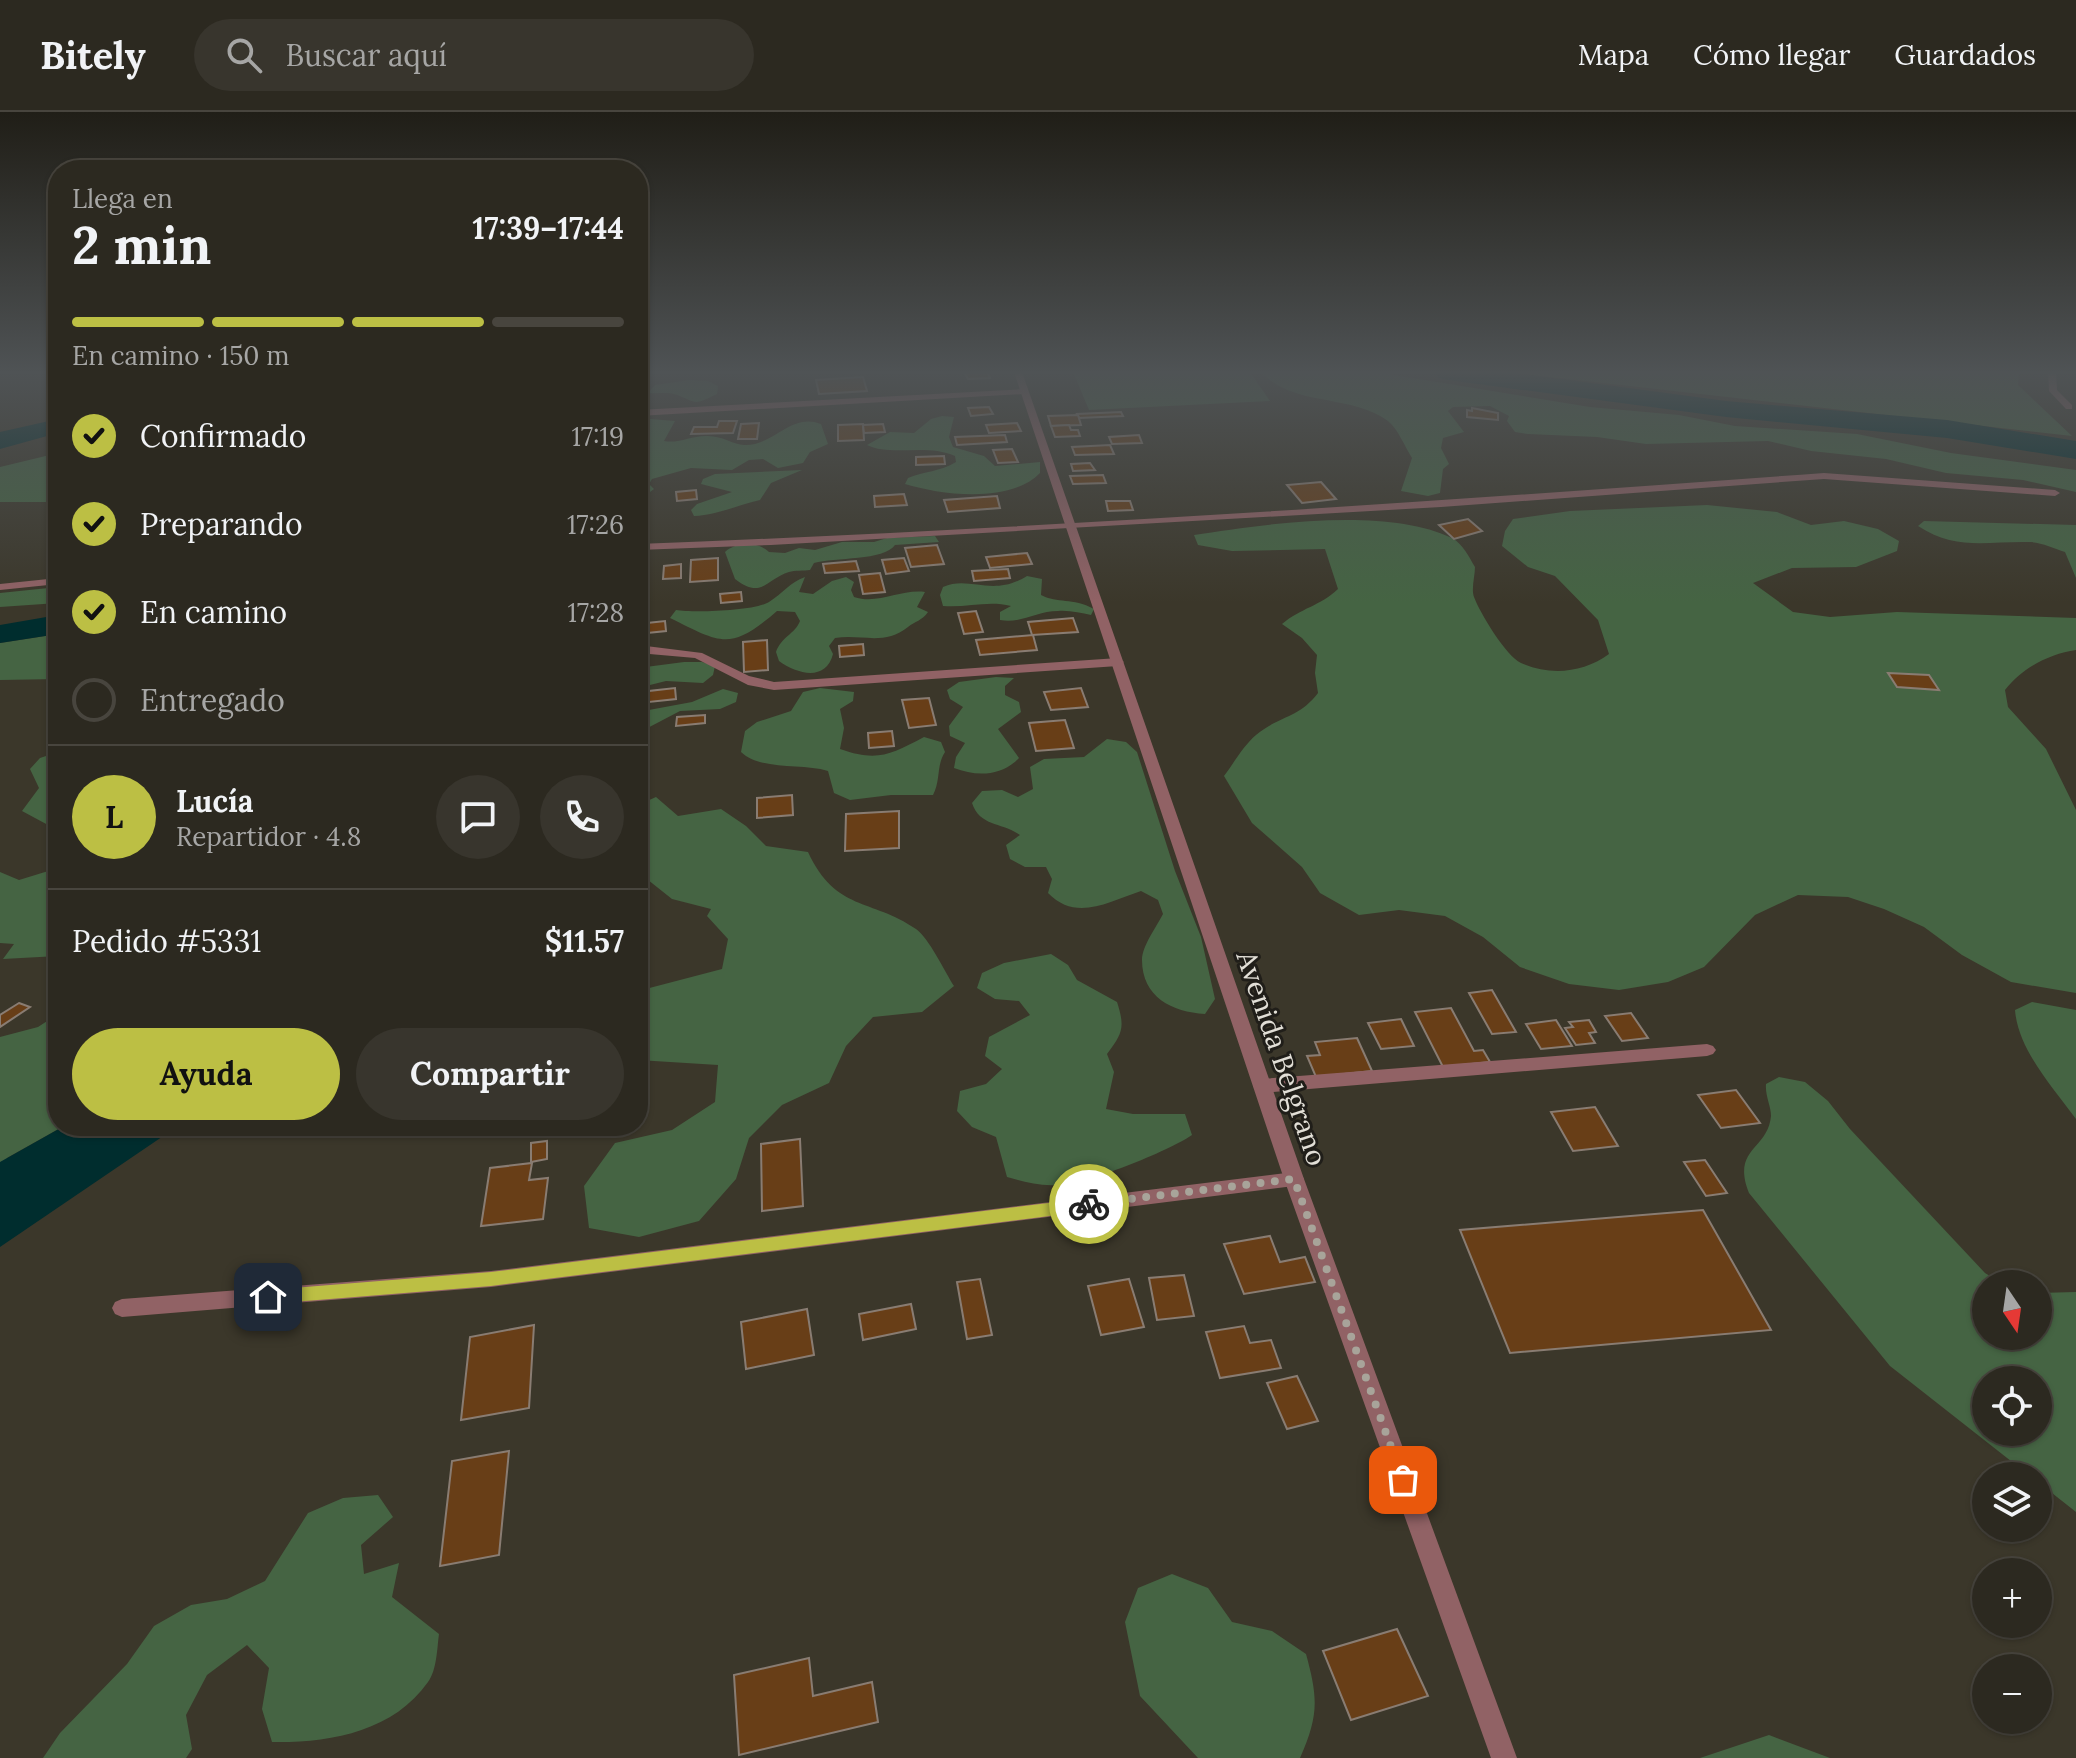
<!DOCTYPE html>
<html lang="es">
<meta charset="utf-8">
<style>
:root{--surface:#2c2920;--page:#38352d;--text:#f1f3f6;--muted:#a6a6a5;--line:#48453e;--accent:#bcbf44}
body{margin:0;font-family:Lora,serif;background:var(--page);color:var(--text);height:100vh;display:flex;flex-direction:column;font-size:30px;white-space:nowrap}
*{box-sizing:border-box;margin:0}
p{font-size:26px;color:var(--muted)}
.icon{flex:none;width:44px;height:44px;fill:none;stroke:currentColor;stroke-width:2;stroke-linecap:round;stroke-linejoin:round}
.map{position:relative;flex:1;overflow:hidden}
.details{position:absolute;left:48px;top:48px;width:600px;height:976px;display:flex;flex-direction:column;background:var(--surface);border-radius:32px;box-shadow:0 2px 6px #0004,0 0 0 2px var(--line)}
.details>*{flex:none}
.needle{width:52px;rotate:167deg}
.buttons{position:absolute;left:1972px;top:1158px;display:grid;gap:16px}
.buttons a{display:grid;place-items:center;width:80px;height:80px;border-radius:50%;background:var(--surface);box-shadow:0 2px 6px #0004,0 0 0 2px var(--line);font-size:40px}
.pin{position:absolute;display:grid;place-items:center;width:68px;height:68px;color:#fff;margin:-34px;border-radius:16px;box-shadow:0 4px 12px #0006}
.courier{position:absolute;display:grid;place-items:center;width:80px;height:80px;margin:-40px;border:6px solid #bcbf44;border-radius:50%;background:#fff;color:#222;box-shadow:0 2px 10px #0007}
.overview em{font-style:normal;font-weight:700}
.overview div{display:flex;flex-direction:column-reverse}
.overview{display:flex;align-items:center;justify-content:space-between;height:136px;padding:0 24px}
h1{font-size:52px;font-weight:700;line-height:60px}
.bar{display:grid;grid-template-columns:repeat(4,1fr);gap:12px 8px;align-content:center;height:96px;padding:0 24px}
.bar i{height:10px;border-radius:6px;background:var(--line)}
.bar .on{background:var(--accent)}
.bar p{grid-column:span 4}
.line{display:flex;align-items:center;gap:20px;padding:0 24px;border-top:2px solid var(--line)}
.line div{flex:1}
.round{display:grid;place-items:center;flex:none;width:84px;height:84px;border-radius:42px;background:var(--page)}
ol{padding:0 24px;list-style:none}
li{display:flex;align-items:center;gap:24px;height:88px}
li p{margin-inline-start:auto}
li .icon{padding:8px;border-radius:50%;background:var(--accent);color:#111;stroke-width:4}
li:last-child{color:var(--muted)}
li i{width:44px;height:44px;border:4px solid var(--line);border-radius:50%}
.action{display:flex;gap:16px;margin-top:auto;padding:16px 24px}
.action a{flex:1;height:92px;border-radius:48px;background:var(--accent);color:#111;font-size:32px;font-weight:700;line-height:92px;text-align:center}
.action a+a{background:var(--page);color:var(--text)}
header{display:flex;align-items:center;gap:48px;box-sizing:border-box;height:112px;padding:0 40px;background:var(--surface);border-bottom:2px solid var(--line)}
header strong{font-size:38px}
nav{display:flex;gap:44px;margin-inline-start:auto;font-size:28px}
.search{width:560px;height:72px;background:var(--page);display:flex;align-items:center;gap:20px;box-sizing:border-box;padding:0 28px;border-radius:44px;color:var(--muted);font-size:30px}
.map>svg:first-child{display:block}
</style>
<header>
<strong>Bitely</strong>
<div class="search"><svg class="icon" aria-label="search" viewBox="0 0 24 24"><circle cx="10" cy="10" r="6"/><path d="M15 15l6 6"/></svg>Buscar aquí</div>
<nav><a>Mapa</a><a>Cómo llegar</a><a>Guardados</a></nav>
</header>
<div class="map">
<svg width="2076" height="1646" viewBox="0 0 2076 1646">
<rect width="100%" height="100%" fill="#3b372a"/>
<g fill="#456443" fill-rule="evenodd">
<polygon points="1073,260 1250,260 1270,289 1089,298"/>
<path d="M1261,260H1376L1590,295L1679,303L1735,314L1857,322L1951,341L2076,358V380L2023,368L1946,361L1886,347L1811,339L1768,329L1646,332L1597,325L1528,322L1515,320L1507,309L1509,304L1490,294L1453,295L1448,299L1464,320L1443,326L1441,336L1449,352L1443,357L1440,381L1428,384L1401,379L1412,346C1405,335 1398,317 1388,309C1352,282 1292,295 1261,260Z"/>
<polygon points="1506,260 2019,260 2018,273 2072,324"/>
<path d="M689,268L708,269L718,274L717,282C690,295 699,290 674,282C667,280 656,282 648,281L655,273Z"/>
<path d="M942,304L954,305L949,325L953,335L984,344L995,354L1040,350V361C1010,392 941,383 905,372L908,366C924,359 940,360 956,350L955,344C926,331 892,345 867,333L890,320L914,321L931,307Z"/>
<path d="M650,307L675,309L664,329C679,332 692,323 708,324C723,324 734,333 744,333C774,334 791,300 821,312L828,332L810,340L803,351L778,356L763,347L749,348L732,358L691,356L652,367L649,372L654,377L646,383L650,400L648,412L638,421V320L640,311Z"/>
<polygon points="58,341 58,390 0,390 0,355"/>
<path d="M802,358L771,371L760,388C737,393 718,403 694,404L691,398L697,392L732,380L701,372L703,367L715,362Z"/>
<path d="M1707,393L1777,400L1811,413L1844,409L1878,417L1899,429L1897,439L1856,455L1792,456L1753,471L1793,500L1830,505L1897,500L2076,506V538C2049,542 2022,556 2005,578L2008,595L2046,637L2076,698V881L2011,870L1962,843L1924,815L1884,797L1848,785L1798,783L1755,803L1704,855L1668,870L1619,878L1569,872L1520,855L1483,825L1445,804L1399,798L1359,803L1320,781L1302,755L1252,711L1224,664C1234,651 1243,634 1256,623C1280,603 1298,607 1318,581L1315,561L1317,543L1302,526L1282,512C1301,496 1320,494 1338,477L1325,437L1232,439L1198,433L1194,423C1265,412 1386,394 1452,426C1463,432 1469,445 1475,455C1475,464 1471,477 1474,485C1480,501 1506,544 1521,551C1550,564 1583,561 1609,542L1598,508L1555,464L1528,455L1502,434L1505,419L1513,407L1570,399Z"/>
<path d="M1924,409L2076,413V466L2065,440C2054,436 2040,430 2029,430C1987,429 1956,439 1918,414Z"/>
<path d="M935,424L939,430L895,433C884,449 835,445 814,451L810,458C803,459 795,458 789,460C766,467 762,488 735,467L725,440C736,430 757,429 769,440L785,441L799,436L815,438L842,430H874L887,426Z"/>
<path d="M1027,464L1042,467L1041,483C1058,492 1072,485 1094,497L1091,503C1081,501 1069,498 1058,499C1037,499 1021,512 1000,508V500L1011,494C988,488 967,496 943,494L940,483L943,475C970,463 992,486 1027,464Z"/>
<path d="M805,465L799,480L813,482L832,469L846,465L854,470L851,478L854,485C878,493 900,477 925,480L917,495L928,500C922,509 915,509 908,515C885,534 862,522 835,526L829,534L833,542C826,570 797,562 779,549L776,540C781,525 795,522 800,509L795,500L777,499C730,540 721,531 670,506L676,498C693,501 755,499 769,490C782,482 790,470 805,465Z"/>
<polygon points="58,475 58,491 0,495 0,481"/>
<polygon points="58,522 58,567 0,568 0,531"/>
<polygon points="684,550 702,550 715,554 713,563 703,571 666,569 638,576 638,556"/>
<path d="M996,565L1014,566L1005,574V583L1019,590L1021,600L998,617L1019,646C1002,664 977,665 954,656L956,645L965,631L950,624L949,614L963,595L950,587L947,578L959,570Z"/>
<path d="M820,576L854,580L853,589L840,597L844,616L840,637C877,650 890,643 924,625L941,630L945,640C936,654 941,668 933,683H891L850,688L834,681L828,659C801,651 761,659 741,640L745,619L757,610L791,599L803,580Z"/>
<polygon points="723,577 738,581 736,590 720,597 680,599 638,621 638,600 692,590"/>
<path d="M1107,627L1126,630L1137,640L1175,759L1201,825L1215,887L1205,902C1172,900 1142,885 1142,848C1142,834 1157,814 1163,802L1158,788L1141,779C1108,790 1076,810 1048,781L1052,767L1046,755H1025L1010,747L1006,733L1020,723C1002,710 980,715 972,691L982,679L1002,678L1018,685L1033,677L1030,655L1044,647L1084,645Z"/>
<polygon points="58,640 58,708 48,713 22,699 39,676 30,657 40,646"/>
<path d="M656,685L678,704L721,697L746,714L766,734L808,740C836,800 871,786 916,817C929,826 945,860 954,874L922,900L873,905L846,934L829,971L782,993L749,1026L736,1067L699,1109L639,1125L589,1116L584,1074L615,1031L672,1018L715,990L718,953L638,948V879L722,857L728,827L707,804L711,797L672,787L638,760V693Z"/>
<polygon points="58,756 58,844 3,847 14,832 0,831 0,760 19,768"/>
<path d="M1051,842L1068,853L1077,868L1117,890C1125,915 1123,921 1107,942L1114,960L1106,997L1133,1002H1185L1192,1023C1169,1039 1085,1073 1057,1073C1039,1074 1024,1070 1007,1065L996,1025L972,1015L957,999L960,979L986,972L1002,957L985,944L989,925L1030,903L1019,889L995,887L977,876L982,861L1004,851Z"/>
<path d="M2032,890L2076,898V1007C2053,975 2018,938 2015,898Z"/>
<polygon points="58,902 58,1014 64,1014 7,1046 0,1061 0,925 38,915"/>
<path d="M1779,965L1805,970L1828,989L1850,1017L1985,1161L2003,1172H1986V1224H2038V1181L2076,1180V1400L2038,1370V1364H2030L1890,1254L1749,1081C1731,1036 1768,1038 1771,1004C1771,994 1765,984 1766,972ZM1986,1268H2038V1320H1986Z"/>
<path d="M378,1383L393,1405L361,1433L364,1462L399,1451L392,1485L439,1522C437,1536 437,1558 428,1570C393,1620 329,1631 272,1630L262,1597L269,1556L247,1533L207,1563L186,1603L192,1637L186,1646H43L60,1621L127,1552L154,1514L191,1493L227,1487L265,1469L308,1401L343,1386Z"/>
<path d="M1172,1462L1208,1476L1232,1510L1272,1519L1306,1542C1318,1586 1319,1603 1300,1646H1198L1140,1584L1125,1510L1138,1476Z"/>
<polygon points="1769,1623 1830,1646 1700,1646"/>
</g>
<g fill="#002d2e">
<polygon points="58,307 58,321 0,337 0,320"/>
<polygon points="58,503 58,522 0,531 0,513"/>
<polygon points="64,1014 178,1014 0,1135 0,1050"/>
</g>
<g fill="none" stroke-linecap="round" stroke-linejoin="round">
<polygon fill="#002d2e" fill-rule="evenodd" points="1435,260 1509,260 1726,289 1947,308 2076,329 2076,347 1947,326 1726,305 1448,268 1439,266"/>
</g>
<g fill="#683e17" stroke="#897c72" stroke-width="2">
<polygon points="964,260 987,260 990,266 968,267"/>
<polygon points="863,265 867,279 819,282 816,268"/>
<polygon points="989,295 993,302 971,304 968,296"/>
<polygon points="1472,296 1498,301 1498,308 1467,305 1467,298 1472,299"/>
<polygon points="1121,300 1123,304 1079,306 1077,302"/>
<polygon points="1078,303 1081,313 1051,314 1048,304"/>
<polygon points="719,309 737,309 733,321 691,322 694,315 717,315"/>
<polygon points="759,311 757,327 738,327 741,312"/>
<polygon points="1017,311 1021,319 989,321 986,313"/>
<polygon points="863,312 864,328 838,329 838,313"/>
<polygon points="883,312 885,320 864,321 863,313"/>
<polygon points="1069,313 1071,318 1078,318 1080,324 1055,325 1051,314"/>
<polygon points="1005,323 1007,330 957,333 955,325"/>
<polygon points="1139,323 1142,331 1112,332 1109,325"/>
<polygon points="1110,333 1114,342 1075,343 1072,335"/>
<polygon points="1012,337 1018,350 998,351 993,338"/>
<polygon points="944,344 945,352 916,353 916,345"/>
<polygon points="1090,351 1095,358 1073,359 1071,352"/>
<polygon points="1103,363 1106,371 1073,372 1070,364"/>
<polygon points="1321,370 1336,387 1302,391 1287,373"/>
<polygon points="696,378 697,387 677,389 676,380"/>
<polygon points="904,382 907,393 875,395 874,384"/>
<polygon points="997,384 1000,396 948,400 944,388"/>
<polygon points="1106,389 1130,389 1133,398 1108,399"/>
<polygon points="1468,407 1482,419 1454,427 1439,413"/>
<polygon points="937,433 944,452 911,455 905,436"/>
<polygon points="1027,441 1032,452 990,456 986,445"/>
<polygon points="718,446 718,468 690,470 691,448"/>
<polygon points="904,446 909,459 886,462 882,448"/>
<polygon points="856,449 859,459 825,461 823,452"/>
<polygon points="681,452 681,466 663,467 664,454"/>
<polygon points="1008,457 1010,466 974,469 972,459"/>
<polygon points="880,461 885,480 863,482 859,463"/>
<polygon points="741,480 742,489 721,491 720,482"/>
<polygon points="976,499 983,520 964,522 958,501"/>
<polygon points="1073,506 1078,520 1032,523 1028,510"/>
<polygon points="665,509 666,519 638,522 638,512"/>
<polygon points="1033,523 1037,538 980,543 976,528"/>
<polygon points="767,528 768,558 744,560 743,530"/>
<polygon points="863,532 864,543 840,545 839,534"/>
<polygon points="1888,561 1929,563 1939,578 1897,575"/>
<polygon points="675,576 676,587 649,590 649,579"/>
<polygon points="1081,576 1088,595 1051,598 1044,580"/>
<polygon points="929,586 936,613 909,616 902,588"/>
<polygon points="705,603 705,611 676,614 677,605"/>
<polygon points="1065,608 1074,636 1036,639 1029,611"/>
<polygon points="892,619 894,634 869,636 868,621"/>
<polygon points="792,683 793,703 757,706 757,686"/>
<polygon points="899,699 899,736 845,739 846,702"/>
<polygon points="1492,878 1516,920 1492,922 1469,881"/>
<polygon points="19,891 30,895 0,915 0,903"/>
<polygon points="1451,896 1474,939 1483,938 1490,950 1443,955 1415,900"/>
<polygon points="1631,901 1648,926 1622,929 1605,904"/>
<polygon points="1401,907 1414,934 1381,937 1368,911"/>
<polygon points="1556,908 1572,934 1541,937 1526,912"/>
<polygon points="1589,908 1596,920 1589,921 1595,931 1576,933 1565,916 1573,915 1569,910"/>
<polygon points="1357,926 1372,959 1316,965 1307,944 1320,943 1315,930"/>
<polygon points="1736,978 1760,1011 1721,1016 1698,983"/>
<polygon points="1595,995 1618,1034 1573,1039 1551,1000"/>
<polygon points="800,1027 803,1094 762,1099 761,1032"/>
<polygon points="547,1029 547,1047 531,1050 531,1031"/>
<polygon points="1705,1048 1727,1081 1706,1084 1684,1050"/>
<polygon points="532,1051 529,1068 548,1066 543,1107 481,1114 490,1056"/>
<polygon points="1703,1098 1771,1218 1510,1241 1460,1118"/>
<polygon points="1270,1124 1280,1150 1305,1145 1315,1170 1244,1182 1224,1132"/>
<polygon points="1184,1163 1194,1204 1157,1208 1149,1166"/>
<polygon points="980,1167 992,1223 967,1227 957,1170"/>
<polygon points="1129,1167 1144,1215 1101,1223 1088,1174"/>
<polygon points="911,1192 916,1217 863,1228 859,1202"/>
<polygon points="807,1197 814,1243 746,1257 741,1210"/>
<polygon points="534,1213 529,1296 461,1308 470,1225"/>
<polygon points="1244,1214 1250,1231 1271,1228 1281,1256 1220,1266 1206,1220"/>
<polygon points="1297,1264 1318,1309 1287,1317 1267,1271"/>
<polygon points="509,1339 499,1443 440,1454 452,1349"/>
<polygon points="1397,1517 1428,1584 1351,1608 1323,1539"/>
<polygon points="809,1546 813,1584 872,1570 878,1610 739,1643 734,1563"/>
</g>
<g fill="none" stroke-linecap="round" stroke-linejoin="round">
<g fill="#916265" fill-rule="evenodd">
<polygon points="2048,260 2056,260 2057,278 2072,293 2072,297 2066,297 2049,279"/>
<polygon points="1027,277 1027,281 1024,282 638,304 638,298"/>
<path d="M1824,361L2055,378L2060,381L2055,384L1824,367L1441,395L771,433L638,438V432C1034,417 1429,390 1824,361Z"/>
<polygon points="58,466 58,472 0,478 0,472"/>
<polygon points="638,533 702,541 749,564 774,570 1118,546 1124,550 1118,554 774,578 748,573 695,546 638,541"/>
<polygon points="1707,932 1713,934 1716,938 1713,942 1707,944 1262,981 1256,979 1253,974 1256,969 1262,967"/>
<polygon points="1294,1060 1301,1062 1304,1067 1301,1072 1294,1074 491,1175 122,1205 115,1202 112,1196 115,1190 122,1187 491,1159"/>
</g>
<polygon fill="#916265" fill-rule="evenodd" points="1014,260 1022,260 1304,1067 1517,1646 1491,1646 1284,1067"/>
</g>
<linearGradient id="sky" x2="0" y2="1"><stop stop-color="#201e17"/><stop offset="0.53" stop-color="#4f5355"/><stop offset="1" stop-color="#4f5355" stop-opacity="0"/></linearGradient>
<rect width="2076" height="491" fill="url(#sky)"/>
<polygon fill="#bcbf44" points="1089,1086 1097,1092 1089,1099 491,1174 268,1192 259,1185 268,1178 491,1160"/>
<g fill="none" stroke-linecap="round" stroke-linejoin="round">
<polyline stroke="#a8a49a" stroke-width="8" stroke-dasharray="0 14.4" points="1089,1092 1294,1067 1403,1368"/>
</g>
<g text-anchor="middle" stroke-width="6" stroke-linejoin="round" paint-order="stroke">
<g font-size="28" fill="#e2dfd7" stroke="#201e19">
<text transform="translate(1282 946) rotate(71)" y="10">Avenida Belgrano</text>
</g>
</g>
</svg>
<div class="buttons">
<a><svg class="needle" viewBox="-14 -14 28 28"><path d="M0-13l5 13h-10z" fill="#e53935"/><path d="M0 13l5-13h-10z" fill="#a6a6a5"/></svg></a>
<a><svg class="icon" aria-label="locate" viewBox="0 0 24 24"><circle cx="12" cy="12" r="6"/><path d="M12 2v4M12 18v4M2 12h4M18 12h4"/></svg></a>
<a><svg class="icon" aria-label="layers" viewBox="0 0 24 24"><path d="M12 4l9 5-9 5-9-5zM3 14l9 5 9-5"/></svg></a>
<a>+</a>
<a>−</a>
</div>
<div class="pin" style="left:1403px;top:1368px;background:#ea580c"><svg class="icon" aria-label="bag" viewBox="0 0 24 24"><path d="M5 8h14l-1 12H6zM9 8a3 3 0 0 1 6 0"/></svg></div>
<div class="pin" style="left:268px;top:1185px;background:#1f2937"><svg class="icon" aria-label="home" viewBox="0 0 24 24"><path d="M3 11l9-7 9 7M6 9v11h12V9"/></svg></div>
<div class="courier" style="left:1089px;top:1092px"><svg class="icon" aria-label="bike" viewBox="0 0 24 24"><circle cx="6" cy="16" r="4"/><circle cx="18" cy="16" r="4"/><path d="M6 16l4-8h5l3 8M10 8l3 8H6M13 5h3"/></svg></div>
<section class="details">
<div class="overview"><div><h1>2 min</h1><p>Llega en</p></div><em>17:39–17:44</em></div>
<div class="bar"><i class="on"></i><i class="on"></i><i class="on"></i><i></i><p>En camino · 150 m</p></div>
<ol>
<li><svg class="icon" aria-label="check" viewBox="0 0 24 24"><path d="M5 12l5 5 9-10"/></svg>Confirmado<p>17:19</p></li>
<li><svg class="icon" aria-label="check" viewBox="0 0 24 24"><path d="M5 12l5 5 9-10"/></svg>Preparando<p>17:26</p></li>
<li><svg class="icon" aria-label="check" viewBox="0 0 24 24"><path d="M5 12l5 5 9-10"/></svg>En camino<p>17:28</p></li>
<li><i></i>Entregado</li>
</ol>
<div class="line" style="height:144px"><b class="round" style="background:var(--accent);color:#111">L</b><div><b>Lucía</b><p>Repartidor · 4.8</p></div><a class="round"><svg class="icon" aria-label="chat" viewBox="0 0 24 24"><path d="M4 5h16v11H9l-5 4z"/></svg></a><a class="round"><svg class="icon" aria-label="phone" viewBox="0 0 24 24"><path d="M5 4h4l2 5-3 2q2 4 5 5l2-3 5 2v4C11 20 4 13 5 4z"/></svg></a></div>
<div class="line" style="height:104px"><div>Pedido #5331</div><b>$11.57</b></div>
<div class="action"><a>Ayuda</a><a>Compartir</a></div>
</section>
</div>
